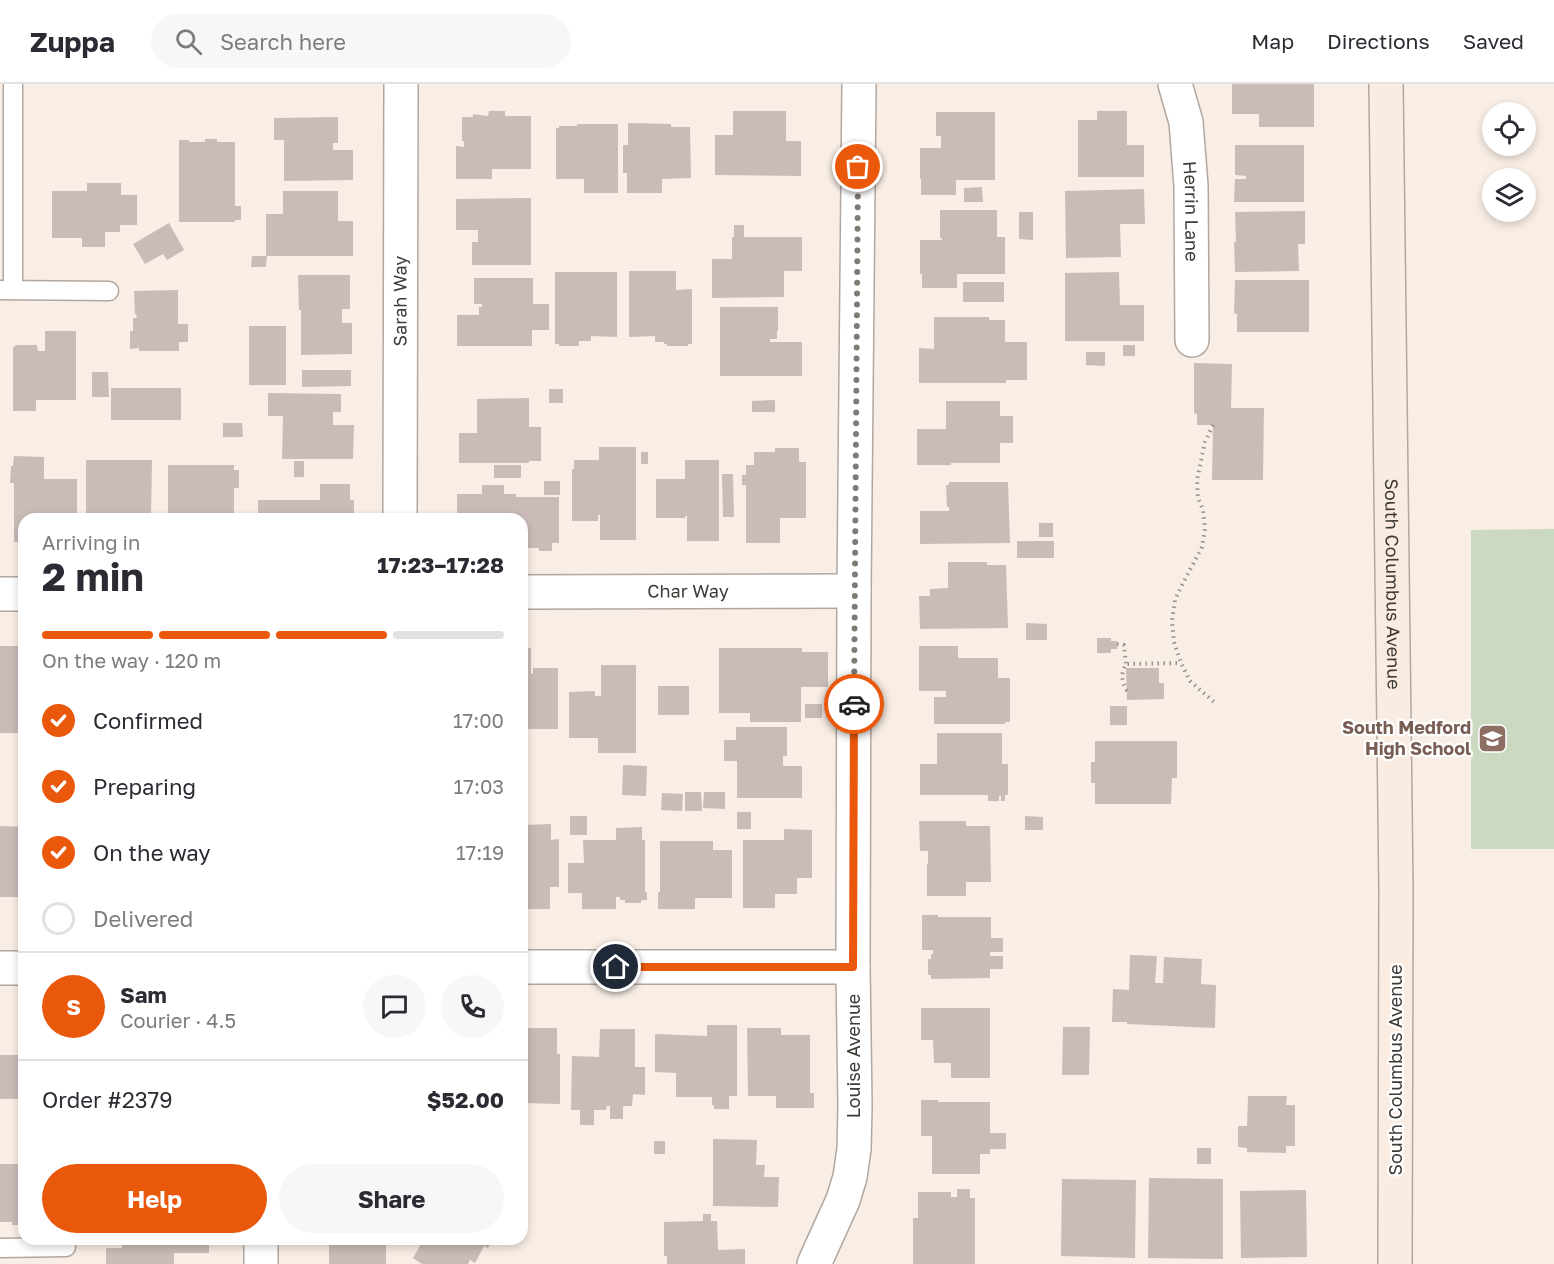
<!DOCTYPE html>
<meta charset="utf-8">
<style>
:root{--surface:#fff;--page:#f7f7f7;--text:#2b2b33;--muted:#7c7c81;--line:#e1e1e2;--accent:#ea580c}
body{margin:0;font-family:"Golos Text",sans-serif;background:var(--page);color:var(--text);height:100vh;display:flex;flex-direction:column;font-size:22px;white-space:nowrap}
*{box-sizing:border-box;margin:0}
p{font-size:20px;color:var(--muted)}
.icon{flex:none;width:33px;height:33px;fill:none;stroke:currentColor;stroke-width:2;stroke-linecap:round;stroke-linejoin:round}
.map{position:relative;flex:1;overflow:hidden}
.drawer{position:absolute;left:18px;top:429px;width:510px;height:732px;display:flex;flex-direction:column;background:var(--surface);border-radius:18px;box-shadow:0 3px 9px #0003}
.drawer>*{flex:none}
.buttons{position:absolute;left:1482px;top:18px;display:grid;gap:12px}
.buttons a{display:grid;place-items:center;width:54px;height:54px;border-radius:50%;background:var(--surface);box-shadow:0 3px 9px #0003;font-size:30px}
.pin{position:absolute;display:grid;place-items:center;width:51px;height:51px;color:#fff;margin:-26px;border:3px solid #fff;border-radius:50%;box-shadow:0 2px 6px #0007}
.courier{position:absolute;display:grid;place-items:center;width:60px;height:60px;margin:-30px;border:4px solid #ea580c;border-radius:50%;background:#fff;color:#222;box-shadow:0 2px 8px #0007}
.head em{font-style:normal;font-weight:700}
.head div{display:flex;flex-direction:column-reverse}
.head{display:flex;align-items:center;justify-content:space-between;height:102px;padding:0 24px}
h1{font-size:39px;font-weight:700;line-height:45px}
.bar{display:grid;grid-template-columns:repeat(4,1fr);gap:9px 6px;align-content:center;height:72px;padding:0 24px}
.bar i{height:8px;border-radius:4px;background:var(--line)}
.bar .active{background:var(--accent)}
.bar p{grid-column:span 4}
.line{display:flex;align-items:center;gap:15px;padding:0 24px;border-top:2px solid var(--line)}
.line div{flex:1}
.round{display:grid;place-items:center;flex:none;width:63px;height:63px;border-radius:32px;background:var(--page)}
ol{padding:0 24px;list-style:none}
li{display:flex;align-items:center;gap:18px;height:66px}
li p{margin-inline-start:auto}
li .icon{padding:6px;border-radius:50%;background:var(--accent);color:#fff;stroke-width:4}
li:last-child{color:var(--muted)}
li i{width:33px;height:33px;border:3px solid var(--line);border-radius:50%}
.action{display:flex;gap:12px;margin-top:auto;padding:12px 24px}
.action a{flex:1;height:69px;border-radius:36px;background:var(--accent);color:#fff;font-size:24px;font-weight:700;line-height:69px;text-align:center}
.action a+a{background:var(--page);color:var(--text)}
header{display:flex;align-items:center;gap:36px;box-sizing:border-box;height:84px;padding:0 30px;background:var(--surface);border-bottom:2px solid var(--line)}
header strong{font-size:28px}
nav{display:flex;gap:33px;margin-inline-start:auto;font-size:21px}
.search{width:420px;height:54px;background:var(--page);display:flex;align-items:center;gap:15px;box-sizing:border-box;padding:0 21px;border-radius:33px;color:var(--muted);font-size:22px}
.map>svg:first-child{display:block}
</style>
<header>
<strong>Zuppa</strong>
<div class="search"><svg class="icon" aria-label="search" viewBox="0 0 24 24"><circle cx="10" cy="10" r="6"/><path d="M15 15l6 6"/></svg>Search here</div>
<nav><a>Map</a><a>Directions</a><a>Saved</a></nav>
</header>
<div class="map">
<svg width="1554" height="1180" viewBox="0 0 1554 1180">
<rect width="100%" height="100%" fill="#f9eee5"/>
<polygon fill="#cbd9c0" points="1554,445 1554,765 1471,765 1471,446"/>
<g fill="#cabbb8">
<polygon points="1232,0 1314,0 1314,43 1259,43 1259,30 1232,30"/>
<polygon points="489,27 505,27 505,32 531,32 531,85 492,85 492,95 456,95 456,62 464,63 464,57 462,57 462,33 473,33 473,30 488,32"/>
<polygon points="733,27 786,27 786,57 801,57 801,92 715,91 715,51 733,51"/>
<polygon points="1097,27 1127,27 1127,61 1144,61 1144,93 1078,93 1078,36 1097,36"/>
<polygon points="936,28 995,28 995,96 956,96 956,111 921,111 921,95 920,95 920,64 941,64 941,52 936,52"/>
<polygon points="338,33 338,59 333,59 333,66 353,66 353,96 284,97 284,56 274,56 274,34"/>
<polygon points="628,39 671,40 671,43 690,43 691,94 662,95 662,109 627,109 627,89 623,89 623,61 628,61"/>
<polygon points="577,40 618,40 618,109 584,109 584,95 556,95 556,44 559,44 559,42 577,42"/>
<polygon points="205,55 217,55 217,58 235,58 235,122 241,122 241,136 235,136 235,138 179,138 179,56 189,56 189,58 205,58"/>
<polygon points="1235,61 1304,61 1304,118 1234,118 1235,95 1246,95 1246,92 1235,91"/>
<polygon points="87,99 121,99 121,111 137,111 137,141 120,141 120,148 105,148 105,163 82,163 82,154 52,154 52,107 87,107"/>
<polygon points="982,103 983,118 964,118 964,104"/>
<polygon points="1144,105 1145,140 1120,140 1121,173 1066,174 1065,107"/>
<polygon points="283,107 338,107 338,137 353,137 353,172 267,172 266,183 251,183 252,172 266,172 266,130 283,130"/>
<polygon points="531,114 531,181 472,181 472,158 478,158 478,146 456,146 456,115"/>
<polygon points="940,126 997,126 997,153 1005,153 1005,190 957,190 957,204 922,204 922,190 920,190 920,156 942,156 942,154 940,154"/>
<polygon points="1305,127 1305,160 1298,160 1299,187 1235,188 1234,158 1236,158 1235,128"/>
<polygon points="1019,128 1033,128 1033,156 1019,155"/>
<polygon points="169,139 184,166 167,176 163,170 145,180 133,160"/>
<polygon points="734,141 744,141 744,153 802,153 802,187 784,187 784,213 712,214 712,175 732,175 732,153 734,153"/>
<polygon points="629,187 676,187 676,206 692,205 692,260 688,260 688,262 667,262 667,260 664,260 664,258 655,258 655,252 629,253"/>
<polygon points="555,188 617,188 617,253 591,252 591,257 579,257 579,262 559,262 559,260 555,260"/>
<polygon points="1119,188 1120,221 1144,221 1144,257 1065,257 1065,189"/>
<polygon points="298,191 350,191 350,225 342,225 342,239 352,239 352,270 301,271 301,226 299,226"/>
<polygon points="474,194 533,194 533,220 549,220 549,246 532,246 532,262 457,262 457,231 479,231 479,223 482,223 482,220 474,220"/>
<polygon points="1235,196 1309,196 1309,248 1237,248 1237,230 1234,229"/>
<rect x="963" y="198" width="41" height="20"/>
<polygon points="178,206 178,240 188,240 188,258 179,258 179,267 139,267 139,264 130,265 130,247 133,247 133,234 137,234 136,230 135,230 134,207"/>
<polygon points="720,223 778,223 778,247 777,247 777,255 770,255 770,258 802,258 802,292 720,292"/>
<polygon points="934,233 989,233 989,236 1005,236 1005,258 1027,258 1027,296 1006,296 1006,299 919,299 919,264 934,265"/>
<rect x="249" y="242" width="37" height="59"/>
<polygon points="45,247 76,247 76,316 36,316 36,327 13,327 13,263 15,263 15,261 37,261 38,267 45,267"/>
<rect x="1123" y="261" width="12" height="11"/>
<polygon points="1086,268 1105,268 1105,282 1086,281"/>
<polygon points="1194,279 1232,280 1231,324 1264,324 1263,396 1212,396 1213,341 1197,341 1197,330 1194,329"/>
<polygon points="302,286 351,286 351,302 302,303"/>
<polygon points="92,288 108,288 109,313 92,313"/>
<rect x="111" y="304" width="70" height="32"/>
<rect x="549" y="305" width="14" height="14"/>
<polygon points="268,309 341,310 341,328 333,328 333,341 354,341 353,375 282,375 283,332 268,332"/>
<polygon points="529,314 529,343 541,343 541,377 529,377 529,379 459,379 459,349 477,349 477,315"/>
<polygon points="775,316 775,328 752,328 752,317"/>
<polygon points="946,317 1000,317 1000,332 1013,332 1013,359 1000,359 1000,379 951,379 951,381 917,381 917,345 946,345"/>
<polygon points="223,339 242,339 243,353 223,353"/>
<polygon points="599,363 636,363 636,456 600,456 600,431 598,431 598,437 572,437 572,385 574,385 574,376 599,376"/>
<polygon points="775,364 799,364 799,378 806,378 806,434 780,434 780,459 746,459 746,401 742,401 742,391 746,391 746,381 754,381 754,368 775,368"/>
<rect x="641" y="368" width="7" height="12"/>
<polygon points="14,372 44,373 44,395 77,395 77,435 24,435 24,458 14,458 14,399 10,399 11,382 13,382"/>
<polygon points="86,376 152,376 151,435 86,435"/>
<polygon points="685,376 719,376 719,457 687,457 687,432 685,432 685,434 656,434 656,395 685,395"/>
<rect x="294" y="377" width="10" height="16"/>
<polygon points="168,381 234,381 234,386 239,386 239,404 234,404 234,435 201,435 201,433 191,433 191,435 172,435 172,434 168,434"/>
<rect x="494" y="381" width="27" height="13"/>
<polygon points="722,390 733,390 734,433 723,433"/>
<rect x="544" y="397" width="16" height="14"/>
<polygon points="949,398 1008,398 1010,459 920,460 920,427 949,427 949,423 947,423 946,401 949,401"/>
<polygon points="320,400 350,400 350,416 354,416 354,435 258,435 258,416 320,416"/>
<polygon points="482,401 504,401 504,410 516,410 516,413 559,413 559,459 552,459 552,467 539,467 539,464 522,464 522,435 457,435 457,410 482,410"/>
<rect x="1039" y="439" width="14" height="14"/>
<rect x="1017" y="457" width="37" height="17"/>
<polygon points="948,478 987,478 987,481 1006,481 1008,544 920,545 919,512 930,512 930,505 948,504"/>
<polygon points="1026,539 1047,540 1047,556 1026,556"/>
<polygon points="1097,554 1111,554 1111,557 1117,557 1117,565 1111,565 1111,569 1097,569"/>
<rect x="0" y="562" width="24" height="87"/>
<polygon points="919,562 958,562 958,574 998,574 998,594 1010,594 1010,638 1005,638 1005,640 934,640 934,613 946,613 946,607 919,607"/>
<polygon points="522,564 531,564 531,590 533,590 533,584 558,584 558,645 522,645"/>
<polygon points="719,564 802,564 802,568 828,568 828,603 801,603 801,638 750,638 750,629 719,629"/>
<polygon points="601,581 636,581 636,669 598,669 598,654 569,654 569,608 595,607 595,612 601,612"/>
<polygon points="1126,584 1159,584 1159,599 1164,599 1164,615 1127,616"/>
<rect x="658" y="602" width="31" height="29"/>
<rect x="805" y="620" width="17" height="14"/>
<rect x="1110" y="622" width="17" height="19"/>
<polygon points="736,643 787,643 787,672 783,672 783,682 802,682 802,714 737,714 737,677 724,677 724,656 736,656"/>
<polygon points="937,649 1002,649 1002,680 1008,680 1008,711 1005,711 1005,717 1001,717 1001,712 999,712 999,717 988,717 988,711 920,711 920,680 937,680"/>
<polygon points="1095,657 1177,657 1177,694 1172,694 1171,720 1095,720 1095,699 1091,699 1091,678 1095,678"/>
<polygon points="623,681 647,682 646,712 622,711"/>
<polygon points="685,708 701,708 702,727 685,727"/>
<polygon points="704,708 725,708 725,725 703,724"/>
<polygon points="662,709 683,710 682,727 661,726"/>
<rect x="737" y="728" width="14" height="17"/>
<rect x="570" y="732" width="17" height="19"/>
<polygon points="1025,732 1043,733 1043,746 1025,746"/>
<polygon points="919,737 966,737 966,742 990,742 991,798 966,798 966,812 927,812 927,780 928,780 928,767 920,767"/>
<polygon points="551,740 551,756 559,755 559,803 550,803 550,825 522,825 522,741"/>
<polygon points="0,742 24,743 24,813 0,813"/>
<polygon points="642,743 642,756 645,756 645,808 647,808 647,816 641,816 641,819 625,819 625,816 620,816 620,813 616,813 616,825 582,825 582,809 568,809 568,779 584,779 583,756 616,756 616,744"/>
<polygon points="784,745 812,746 812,794 797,794 797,810 775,810 775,824 743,824 743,756 784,756"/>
<polygon points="660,757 713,757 713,766 732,766 732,814 695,814 695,825 658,825 658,808 660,808"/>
<polygon points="922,831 938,831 938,833 991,833 991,854 1003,854 1003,868 990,868 990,872 1003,872 1003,885 990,885 990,894 931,895 931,891 928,891 928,875 931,875 931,870 933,870 933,866 922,866"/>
<polygon points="1130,871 1157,872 1155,899 1163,899 1164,873 1202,875 1201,900 1216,901 1215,944 1127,940 1127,938 1112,938 1113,905 1129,906"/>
<polygon points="921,924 990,924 990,994 951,994 951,979 934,979 933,956 921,956"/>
<polygon points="707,941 737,941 737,1012 729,1012 729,1025 714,1025 714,1021 712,1021 712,1013 676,1013 676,989 655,988 655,950 707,952"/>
<polygon points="1063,943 1090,943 1089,991 1062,991"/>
<polygon points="524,944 557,944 557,970 560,970 560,1020 522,1019 522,964 524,964"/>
<polygon points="747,944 781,944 781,951 810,951 810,1009 814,1009 814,1024 776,1024 776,1012 748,1012"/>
<polygon points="600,945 635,945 635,983 645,983 645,1011 633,1010 632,1022 623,1022 623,1035 610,1035 610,1022 607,1022 606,1026 594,1026 594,1041 580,1041 580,1026 571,1026 572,972 599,973"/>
<polygon points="0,971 19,971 19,974 24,974 24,1015 0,1015"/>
<polygon points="1248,1012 1287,1012 1286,1021 1295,1021 1295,1062 1286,1062 1286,1069 1247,1068 1247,1064 1238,1063 1238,1042 1247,1042"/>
<polygon points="921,1016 938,1016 938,1018 990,1018 990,1049 1006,1049 1006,1065 990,1065 990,1070 980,1070 980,1090 932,1090 932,1052 921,1052"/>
<polygon points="713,1055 757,1056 756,1081 765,1081 764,1093 779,1093 778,1123 713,1122"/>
<rect x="654" y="1057" width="11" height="13"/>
<rect x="1197" y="1064" width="14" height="16"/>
<polygon points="0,1080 19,1080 19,1083 24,1083 24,1141 12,1141 12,1138 0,1138"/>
<polygon points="1149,1094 1223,1095 1223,1175 1148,1174"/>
<polygon points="1062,1095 1136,1096 1135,1174 1061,1172"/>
<polygon points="957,1105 970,1105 970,1114 975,1114 975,1180 913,1180 913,1134 918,1134 918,1108 951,1108 951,1113 957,1113"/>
<polygon points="1306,1106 1307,1173 1241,1174 1240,1107"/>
<polygon points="703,1130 711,1130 711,1137 717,1137 718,1166 745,1165 745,1180 667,1180 667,1172 664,1172 664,1138 703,1137"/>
<polygon points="122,1155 209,1155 209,1169 174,1169 174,1180 106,1180 106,1164 122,1164"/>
<rect x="329" y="1155" width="57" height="25"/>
<polygon points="424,1155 493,1155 488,1164 484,1162 475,1179 470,1176 468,1180 422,1180 413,1174"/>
</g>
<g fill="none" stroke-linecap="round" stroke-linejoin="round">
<defs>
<g id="lane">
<polyline points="13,0 13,206"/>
<polyline points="0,206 109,207"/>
<polyline points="0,1164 66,1163"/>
</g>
<g id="street">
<path id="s1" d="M1175,0L1186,38L1191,102L1192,256"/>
<path id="s2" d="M400,435L401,0"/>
<path id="s3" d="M522,508L854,507"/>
<polyline points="0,510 24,510"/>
<polyline points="522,883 853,883"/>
<polyline points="0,884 24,884"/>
<polyline points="261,1155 261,1180"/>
<polyline points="814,1180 843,1116 850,1093 854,1065 855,1022 853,883 854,507 859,0"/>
</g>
<g id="secondary">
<path id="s4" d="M1386,0L1396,806L1395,1180"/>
</g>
</defs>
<use href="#lane" stroke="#b2a79f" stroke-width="21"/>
<use href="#street" stroke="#b2a79f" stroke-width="36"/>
<use href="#secondary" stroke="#b2a79f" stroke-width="36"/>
<g stroke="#98918a" stroke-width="4" stroke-dasharray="1.5 4.5" stroke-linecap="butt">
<polyline points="1213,341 1205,358 1197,396 1198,414 1203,426 1205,445 1202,463 1181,503 1175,516 1172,537 1174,558 1181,579 1190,597 1215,619"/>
<polyline points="1117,560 1124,561 1126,580"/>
<path d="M1127,607C1121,597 1121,590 1126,580L1181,579"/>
</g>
<use href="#lane" stroke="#fff" stroke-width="18"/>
<use href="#street" stroke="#fff" stroke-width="33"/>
<use href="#secondary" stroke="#fbece2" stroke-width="33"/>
</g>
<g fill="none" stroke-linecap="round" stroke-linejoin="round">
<polyline stroke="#807a74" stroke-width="6" stroke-dasharray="0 10.8" points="854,620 858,83"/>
<polyline stroke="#ea580c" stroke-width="8" points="616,883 853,883 854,620"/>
</g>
<defs>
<symbol id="school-square" viewBox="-11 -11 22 22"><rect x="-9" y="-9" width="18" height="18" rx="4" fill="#8d6e63" stroke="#fff"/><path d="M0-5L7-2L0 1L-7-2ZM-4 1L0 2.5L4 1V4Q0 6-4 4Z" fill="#fff"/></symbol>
</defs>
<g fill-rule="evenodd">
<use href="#school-square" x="1476" y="638" width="33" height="33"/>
</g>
<g text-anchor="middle" stroke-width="4.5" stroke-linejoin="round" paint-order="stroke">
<g font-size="18" fill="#3f3b37" stroke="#fff">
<text dy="6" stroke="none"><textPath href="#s1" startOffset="129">Herrin Lane</textPath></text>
<text dy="6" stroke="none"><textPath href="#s2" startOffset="218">Sarah Way</textPath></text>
<text dy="6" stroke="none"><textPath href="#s4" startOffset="500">South Columbus Avenue</textPath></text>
<text dy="6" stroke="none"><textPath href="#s3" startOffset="166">Char Way</textPath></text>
<text transform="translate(854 972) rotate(-90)" y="6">Louise Avenue</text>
<text transform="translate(1396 986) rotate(-90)" y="6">South Columbus Avenue</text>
</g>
<g font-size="18" font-weight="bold" fill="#785e54" stroke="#fff" text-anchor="end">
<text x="1471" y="650">South Medford<tspan x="1471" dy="21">High School</tspan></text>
</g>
</g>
</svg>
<div class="buttons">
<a><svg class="icon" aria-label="locate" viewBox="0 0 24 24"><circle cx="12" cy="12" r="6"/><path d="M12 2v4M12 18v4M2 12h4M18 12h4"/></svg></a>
<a><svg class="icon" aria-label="layers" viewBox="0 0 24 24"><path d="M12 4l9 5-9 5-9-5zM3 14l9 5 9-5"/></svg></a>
</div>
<div class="pin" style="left:858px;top:83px;background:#ea580c"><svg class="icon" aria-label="bag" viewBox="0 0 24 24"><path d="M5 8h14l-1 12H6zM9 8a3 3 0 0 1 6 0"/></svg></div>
<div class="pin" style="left:616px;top:883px;background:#1f2937"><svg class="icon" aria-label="home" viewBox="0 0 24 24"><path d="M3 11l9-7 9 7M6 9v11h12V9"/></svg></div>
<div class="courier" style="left:854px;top:620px"><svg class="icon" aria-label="car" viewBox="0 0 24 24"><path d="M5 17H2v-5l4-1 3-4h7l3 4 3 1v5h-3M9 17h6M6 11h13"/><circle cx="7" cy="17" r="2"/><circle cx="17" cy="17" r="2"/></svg></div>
<section class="drawer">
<div class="head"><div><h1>2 min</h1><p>Arriving in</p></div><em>17:23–17:28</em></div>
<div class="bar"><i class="active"></i><i class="active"></i><i class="active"></i><i></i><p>On the way · 120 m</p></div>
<ol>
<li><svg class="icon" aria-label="check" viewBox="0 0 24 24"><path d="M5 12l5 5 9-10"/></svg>Confirmed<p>17:00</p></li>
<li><svg class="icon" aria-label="check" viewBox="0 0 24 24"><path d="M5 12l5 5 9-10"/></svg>Preparing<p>17:03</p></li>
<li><svg class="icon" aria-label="check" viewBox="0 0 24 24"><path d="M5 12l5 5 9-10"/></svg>On the way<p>17:19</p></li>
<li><i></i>Delivered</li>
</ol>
<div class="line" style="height:108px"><b class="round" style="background:var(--accent);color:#fff">S</b><div><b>Sam</b><p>Courier · 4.5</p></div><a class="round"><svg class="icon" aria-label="chat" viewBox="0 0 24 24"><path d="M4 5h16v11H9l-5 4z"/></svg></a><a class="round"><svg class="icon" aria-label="phone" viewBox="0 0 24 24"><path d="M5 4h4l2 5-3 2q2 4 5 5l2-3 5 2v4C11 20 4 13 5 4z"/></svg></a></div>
<div class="line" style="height:78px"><div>Order #2379</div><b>$52.00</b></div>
<div class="action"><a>Help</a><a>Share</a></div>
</section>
</div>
